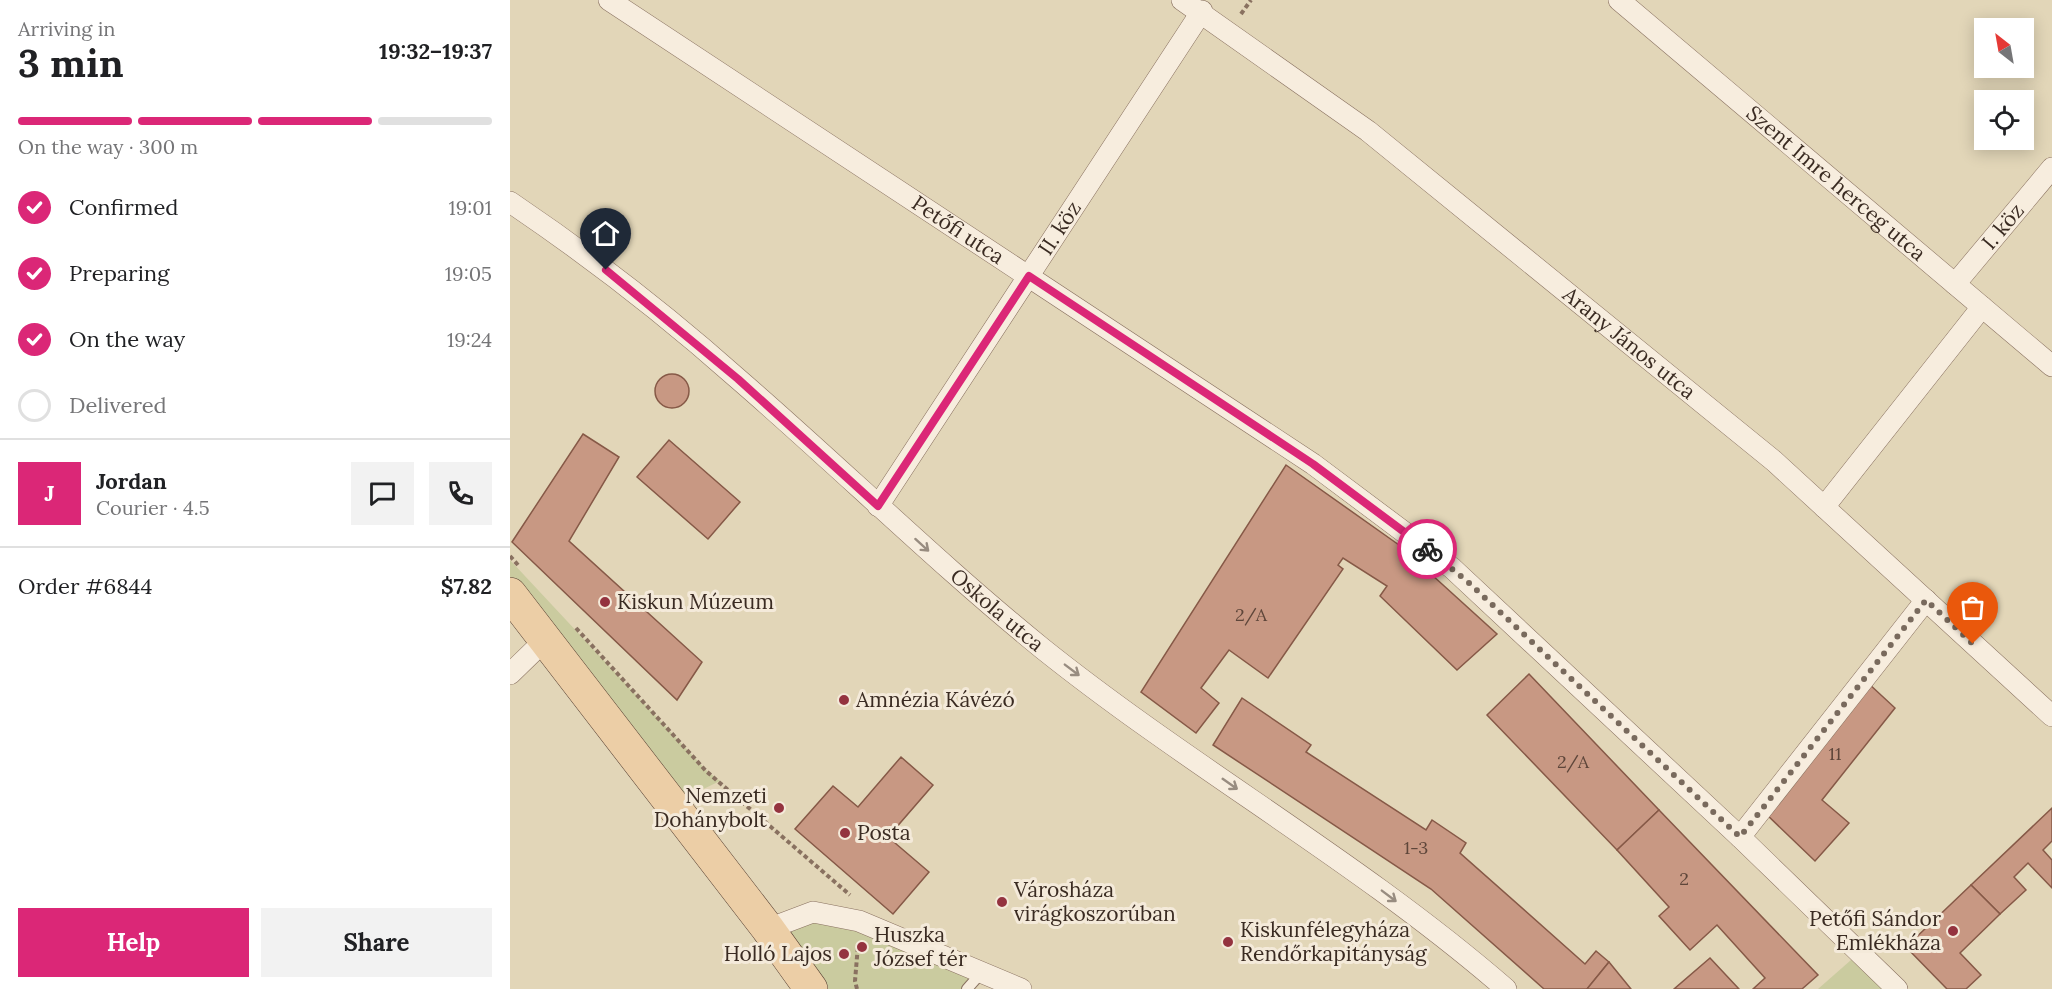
<!DOCTYPE html>
<meta charset="utf-8">
<style>
:root{--surface:#fff;--page:#f2f2f2;--text:#202124;--muted:#757577;--line:#e0e0e0;--accent:#db2777}
body{margin:0;font-family:Lora,serif;background:var(--page);color:var(--text);height:100vh;display:flex;flex-direction:column;font-size:22px;white-space:nowrap}
*{box-sizing:border-box;margin:0}
p{font-size:20px;color:var(--muted)}
.icon{flex:none;width:33px;height:33px;fill:none;stroke:currentColor;stroke-width:2;stroke-linecap:round;stroke-linejoin:round}
.map{position:relative;flex:1;overflow:hidden}
.sheet{display:flex;flex-direction:column;background:var(--surface);width:510px}
.sheet>*{flex:none}
.needle{width:39px;rotate:329deg}
.fabs{position:absolute;left:1464px;top:18px;display:grid;gap:12px}
.fabs a{display:grid;place-items:center;width:60px;height:60px;border-radius:0px;background:var(--surface);box-shadow:0 3px 15px #0003;font-size:30px}
.pin{position:absolute;display:grid;place-items:center;width:51px;height:51px;color:#fff;margin:-62px -26px;border-radius:50% 50% 50% 0;rotate:-45deg;box-shadow:0 0 6px #0007}
.pin .icon{rotate:45deg}
.courier{position:absolute;display:grid;place-items:center;width:60px;height:60px;margin:-30px;border:4px solid #db2777;border-radius:50%;background:#fff;color:#222;box-shadow:0 2px 8px #0007}
.summary em{font-style:normal;font-weight:700}
.summary div{display:flex;flex-direction:column-reverse}
.summary{display:flex;align-items:center;justify-content:space-between;height:102px;padding:0 18px}
h1{font-size:39px;font-weight:700;line-height:45px}
.bar{display:grid;grid-template-columns:repeat(4,1fr);gap:9px 6px;align-content:center;height:72px;padding:0 18px}
.bar i{height:8px;border-radius:4px;background:var(--line)}
.bar .selected{background:var(--accent)}
.bar p{grid-column:span 4}
.line{display:flex;align-items:center;gap:15px;padding:0 18px;border-top:2px solid var(--line)}
.line div{flex:1}
.round{display:grid;place-items:center;flex:none;width:63px;height:63px;border-radius:0px;background:var(--page)}
ol{padding:0 18px;list-style:none}
li{display:flex;align-items:center;gap:18px;height:66px}
li p{margin-inline-start:auto}
li .icon{padding:6px;border-radius:50%;background:var(--accent);color:#fff;stroke-width:4}
li:last-child{color:var(--muted)}
li i{width:33px;height:33px;border:3px solid var(--line);border-radius:50%}
.cta{display:flex;gap:12px;margin-top:auto;padding:12px 18px}
.cta a{flex:1;height:69px;border-radius:0px;background:var(--accent);color:#fff;font-size:24px;font-weight:700;line-height:69px;text-align:center}
.cta a+a{background:var(--page);color:var(--text)}
main{display:flex;flex:1;min-height:0}
.map>svg:first-child{display:block}
</style>
<main>
<section class="sheet">
<div class="summary"><div><h1>3 min</h1><p>Arriving in</p></div><em>19:32–19:37</em></div>
<div class="bar"><i class="selected"></i><i class="selected"></i><i class="selected"></i><i></i><p>On the way · 300 m</p></div>
<ol>
<li><svg class="icon" aria-label="check" viewBox="0 0 24 24"><path d="M5 12l5 5 9-10"/></svg>Confirmed<p>19:01</p></li>
<li><svg class="icon" aria-label="check" viewBox="0 0 24 24"><path d="M5 12l5 5 9-10"/></svg>Preparing<p>19:05</p></li>
<li><svg class="icon" aria-label="check" viewBox="0 0 24 24"><path d="M5 12l5 5 9-10"/></svg>On the way<p>19:24</p></li>
<li><i></i>Delivered</li>
</ol>
<div class="line" style="height:108px"><b class="round" style="background:var(--accent);color:#fff">J</b><div><b>Jordan</b><p>Courier · 4.5</p></div><a class="round"><svg class="icon" aria-label="chat" viewBox="0 0 24 24"><path d="M4 5h16v11H9l-5 4z"/></svg></a><a class="round"><svg class="icon" aria-label="phone" viewBox="0 0 24 24"><path d="M5 4h4l2 5-3 2q2 4 5 5l2-3 5 2v4C11 20 4 13 5 4z"/></svg></a></div>
<div class="line" style="height:78px"><div>Order #6844</div><b>$7.82</b></div>
<div class="cta"><a>Help</a><a>Share</a></div>
</section>
<div class="map">
<svg width="1542" height="989" viewBox="0 0 1542 989">
<rect width="100%" height="100%" fill="#eddeca"/>
<path fill="#e2d6b8" fill-rule="evenodd" d="M0,0H1542V989H0ZM1474,28H1514V68H1474ZM1474,100H1514V140H1474Z"/>
<g fill="#cacb9f">
<polygon points="0,560 197,771 210,781 154,808 0,604"/>
<polygon points="303,912 471,973 457,989 291,989 250,934"/>
<polygon points="1349,953 1387,989 1308,989"/>
</g>
<g fill="#c89883" stroke="#865947" stroke-width="1.5">
<circle cx="162" cy="391" r="17"/>
<polygon points="73,434 109,457 59,541 192,662 167,700 2,542"/>
<polygon points="159,440 230,502 198,539 127,477"/>
<polygon points="776,465 889,545 987,634 947,670 870,596 877,586 833,558 828,565 833,569 758,678 719,650 691,688 709,703 686,733 631,692"/>
<polygon points="1019,674 1149,810 1107,850 977,715"/>
<polygon points="1358,683 1385,708 1312,800 1339,823 1305,861 1255,813"/>
<polygon points="732,698 801,745 796,752 916,830 922,820 956,843 950,853 1075,964 1086,951 1099,962 1077,989 1034,989 921,889 703,745"/>
<polygon points="391,757 423,785 378,837 419,872 383,914 285,829 323,786 348,807"/>
<polygon points="1542,808 1542,841 1533,850 1542,860 1542,888 1518,863 1504,877 1516,890 1490,914 1461,885"/>
<polygon points="1149,810 1308,975 1292,989 1243,989 1255,978 1207,925 1180,950 1149,916 1159,907 1107,850"/>
<polygon points="1461,885 1490,914 1450,953 1471,975 1456,989 1437,989 1396,947"/>
<polygon points="1200,958 1229,989 1164,989"/>
<polygon points="1099,962 1121,989 1077,989"/>
</g>
<g fill="none" stroke-linecap="round" stroke-linejoin="round">
<defs>
<polyline id="lane" points="457,989 472,972"/>
<g id="street">
<path id="s1" d="M99,0L803,464L942,568L1230,837L1387,989"/>
<path id="s2" d="M672,0L858,131L1264,461L1542,716"/>
<path id="s3" d="M1109,0L1542,366"/>
<path id="s4" d="M0,202C80,256 155,314 227,378C330,467 427,563 533,649C683,769 851,863 996,989"/>
<path id="s5" d="M1445,284L1542,168"/>
<path id="s6" d="M368,506L692,11"/>
<polyline points="1314,507 1472,307"/>
<polyline points="0,674 35,640"/>
<polyline points="1230,837 1416,600"/>
<polyline points="258,929 303,912 349,921 511,989"/>
</g>
<polyline id="primary" points="0,594 258,929 301,989"/>
</defs>
<use href="#lane" stroke="#897160" stroke-width="12"/>
<use href="#street" stroke="#897160" stroke-width="22"/>
<use href="#primary" stroke="#574033" stroke-width="34"/>
<g stroke="#897160" stroke-width="4" stroke-dasharray="4.5 3" stroke-linecap="butt">
<polyline points="731,14 741,0"/>
<polyline points="0,556 8,565"/>
<polyline points="66,628 196,771 340,895"/>
<polyline points="347,989 345,981 348,945"/>
</g>
<use href="#lane" stroke="#f7edde" stroke-width="10"/>
<use href="#street" stroke="#f7edde" stroke-width="21"/>
<use href="#primary" stroke="#eccea6" stroke-width="33"/>
</g>
<defs><path id="oneway-shaft" d="M-6 0H5M1.5-3L5.5 0L1.5 3" fill="none" stroke-width="1.6" stroke-linecap="round" stroke-linejoin="round" transform="scale(1.5)"/></defs>
<g stroke="#988c80">
<use href="#oneway-shaft" transform="translate(412 545) rotate(42)"/>
<use href="#oneway-shaft" transform="translate(562 670) rotate(37)"/>
<use href="#oneway-shaft" transform="translate(720 784) rotate(35)"/>
<use href="#oneway-shaft" transform="translate(879 896) rotate(37)"/>
</g>
<g fill="none" stroke-linecap="round" stroke-linejoin="round">
<polyline stroke="#796a5d" stroke-width="6" stroke-dasharray="0 10.8" points="917,549 957,581 1230,837 1416,600 1463,644"/>
<polyline stroke="#db2777" stroke-width="8" points="96,270 228,379 368,506 519,276 803,464 917,549"/>
</g>
<g fill="#94333f" stroke="#f4eada" stroke-width="2">
<circle cx="95" cy="602" r="6"/>
<circle cx="334" cy="700" r="6"/>
<circle cx="269" cy="808" r="6"/>
<circle cx="335" cy="833" r="6"/>
<circle cx="492" cy="902" r="6"/>
<circle cx="1443" cy="931" r="6"/>
<circle cx="718" cy="942" r="6"/>
<circle cx="352" cy="947" r="6"/>
<circle cx="334" cy="954" r="6"/>
</g>
<g text-anchor="middle" stroke-width="6" stroke-linejoin="round" paint-order="stroke">
<g font-size="18" fill="#5e463a">
<text x="741" y="621">2/A</text>
<text x="1325" y="760">11</text>
<text x="1063" y="768">2/A</text>
<text x="906" y="854">1-3</text>
<text x="1174" y="885">2</text>
</g>
<g font-size="21" fill="#3a2b22" stroke="#f4eada">
<text dy="7" stroke="none"><textPath href="#s3" startOffset="284">Szent Imre herceg utca</textPath></text>
<text dy="7" stroke="none"><textPath href="#s5" startOffset="75">I. köz</textPath></text>
<text dy="7" stroke="none"><textPath href="#s6" startOffset="332">II. köz</textPath></text>
<text dy="7" stroke="none"><textPath href="#s1" startOffset="418">Petőfi utca</textPath></text>
<text dy="7" stroke="none"><textPath href="#s2" startOffset="564">Arany János utca</textPath></text>
<text dy="7" stroke="none"><textPath href="#s4" startOffset="636">Oskola utca</textPath></text>
</g>
<g font-size="21" fill="#3a2b22" stroke="#f4eada" text-anchor="start">
<text x="107" y="609">Kiskun Múzeum</text>
<text x="346" y="707">Amnézia Kávézó</text>
<text x="257" y="803" text-anchor="end">Nemzeti<tspan x="257" dy="24">Dohánybolt</tspan></text>
<text x="347" y="840">Posta</text>
<text x="504" y="897">Városháza<tspan x="504" dy="24">virágkoszorúban</tspan></text>
<text x="1431" y="926" text-anchor="end">Petőfi Sándor<tspan x="1431" dy="24">Emlékháza</tspan></text>
<text x="730" y="937">Kiskunfélegyháza<tspan x="730" dy="24">Rendőrkapitányság</tspan></text>
<text x="364" y="942">Huszka<tspan x="364" dy="24">József tér</tspan></text>
<text x="322" y="961" text-anchor="end">Holló Lajos</text>
</g>
</g>
</svg>
<div class="fabs">
<a><svg class="needle" viewBox="-14 -14 28 28"><path d="M0-13l5 13h-10z" fill="#e53935"/><path d="M0 13l5-13h-10z" fill="#757577"/></svg></a>
<a><svg class="icon" aria-label="locate" viewBox="0 0 24 24"><circle cx="12" cy="12" r="6"/><path d="M12 2v4M12 18v4M2 12h4M18 12h4"/></svg></a>
</div>
<div class="pin" style="left:1463px;top:644px;background:#ea580c"><svg class="icon" aria-label="bag" viewBox="0 0 24 24"><path d="M5 8h14l-1 12H6zM9 8a3 3 0 0 1 6 0"/></svg></div>
<div class="pin" style="left:96px;top:270px;background:#1f2937"><svg class="icon" aria-label="home" viewBox="0 0 24 24"><path d="M3 11l9-7 9 7M6 9v11h12V9"/></svg></div>
<div class="courier" style="left:917px;top:549px"><svg class="icon" aria-label="bike" viewBox="0 0 24 24"><circle cx="6" cy="16" r="4"/><circle cx="18" cy="16" r="4"/><path d="M6 16l4-8h5l3 8M10 8l3 8H6M13 5h3"/></svg></div>
</div>
</main>
